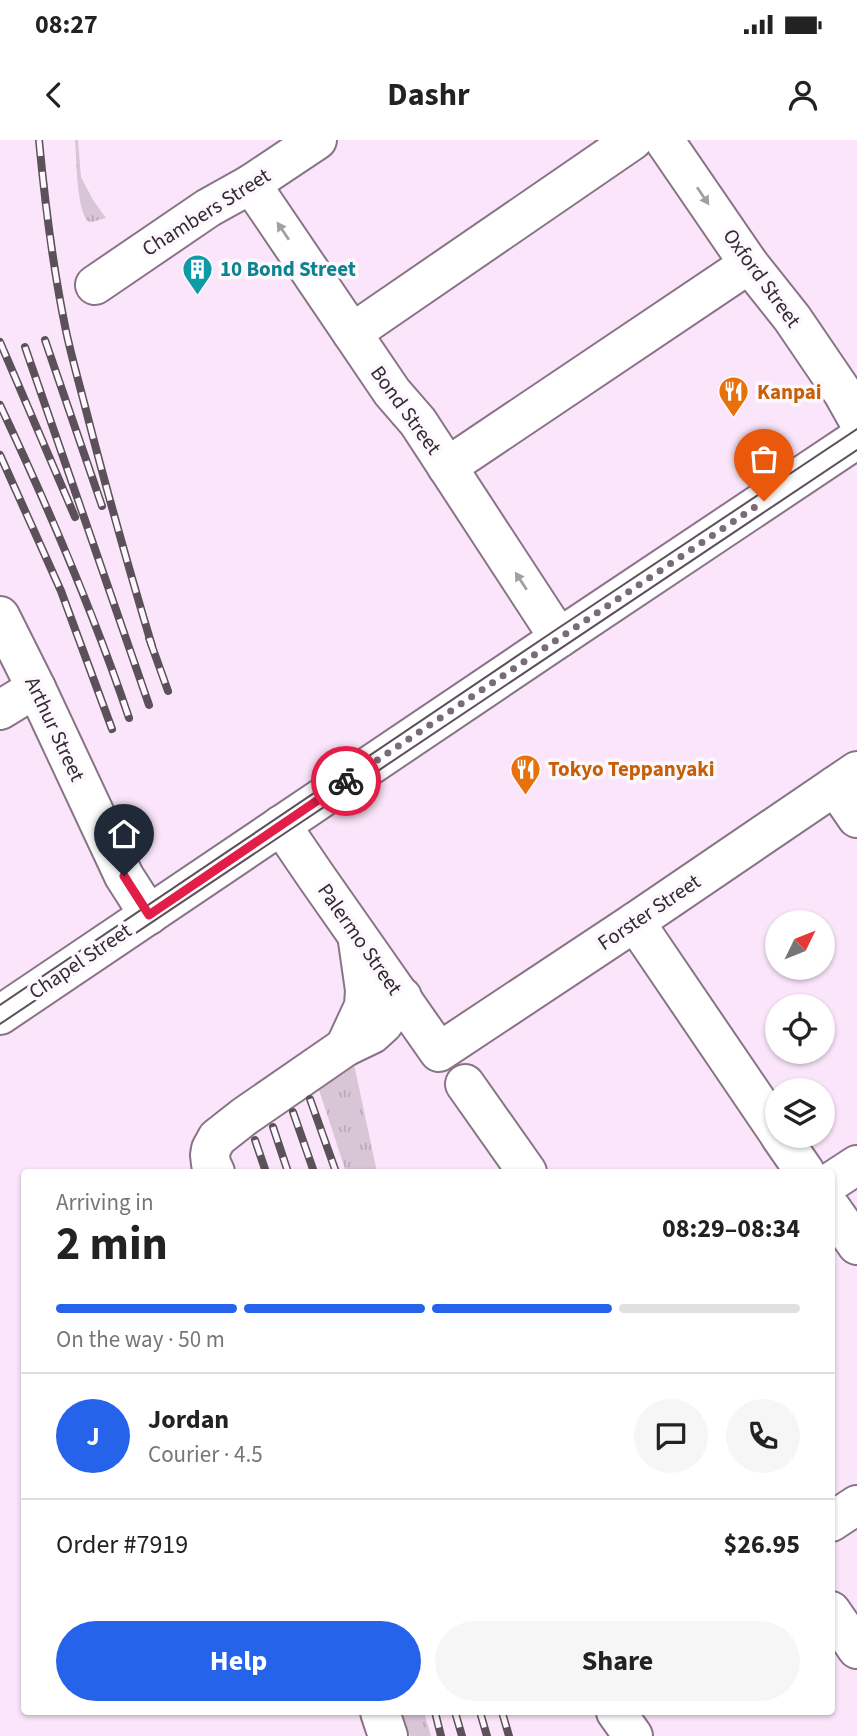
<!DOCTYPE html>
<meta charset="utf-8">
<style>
:root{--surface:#fff;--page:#f6f6f6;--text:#222;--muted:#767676;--line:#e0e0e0;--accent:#2563eb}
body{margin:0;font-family:"Source Sans 3",sans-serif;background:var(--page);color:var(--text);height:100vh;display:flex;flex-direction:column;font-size:26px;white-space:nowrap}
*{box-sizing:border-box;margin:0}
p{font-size:23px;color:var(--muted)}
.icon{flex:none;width:38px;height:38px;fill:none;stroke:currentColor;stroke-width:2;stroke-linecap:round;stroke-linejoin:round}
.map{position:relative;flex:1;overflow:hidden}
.drawer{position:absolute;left:21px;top:1029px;width:814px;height:546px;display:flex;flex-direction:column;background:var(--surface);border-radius:7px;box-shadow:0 2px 5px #0004}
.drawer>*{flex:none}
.needle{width:46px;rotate:47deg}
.tools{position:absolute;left:765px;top:770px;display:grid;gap:14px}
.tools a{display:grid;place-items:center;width:70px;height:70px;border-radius:50%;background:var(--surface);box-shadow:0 2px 5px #0004;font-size:35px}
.pin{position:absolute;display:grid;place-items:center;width:60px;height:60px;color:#fff;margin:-72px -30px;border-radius:50% 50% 50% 0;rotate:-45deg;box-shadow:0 0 7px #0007}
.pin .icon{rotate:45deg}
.courier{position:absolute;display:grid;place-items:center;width:70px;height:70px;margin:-35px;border:5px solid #e11d48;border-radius:50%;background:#fff;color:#222;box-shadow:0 2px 9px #0007}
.headline em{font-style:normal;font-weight:700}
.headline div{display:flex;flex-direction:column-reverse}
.headline{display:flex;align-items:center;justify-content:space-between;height:119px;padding:0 35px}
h1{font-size:46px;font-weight:700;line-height:52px}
.bar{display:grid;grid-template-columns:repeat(4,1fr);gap:10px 7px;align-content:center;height:84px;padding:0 35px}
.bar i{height:9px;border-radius:5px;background:var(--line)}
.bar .active{background:var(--accent)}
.bar p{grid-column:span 4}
.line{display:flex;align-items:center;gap:18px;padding:0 35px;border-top:2px solid var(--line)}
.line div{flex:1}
.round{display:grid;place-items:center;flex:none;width:74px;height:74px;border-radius:37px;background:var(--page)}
.cta{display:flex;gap:14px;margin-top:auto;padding:14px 35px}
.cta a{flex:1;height:80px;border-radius:42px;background:var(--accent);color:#fff;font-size:28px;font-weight:700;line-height:80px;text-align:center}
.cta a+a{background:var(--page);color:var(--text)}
.status{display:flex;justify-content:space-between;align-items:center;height:49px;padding:0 35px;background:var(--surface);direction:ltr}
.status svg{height:19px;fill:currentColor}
header{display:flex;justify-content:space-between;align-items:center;height:91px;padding:0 35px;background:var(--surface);font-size:32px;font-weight:700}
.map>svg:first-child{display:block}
</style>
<div class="status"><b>08:27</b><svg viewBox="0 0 49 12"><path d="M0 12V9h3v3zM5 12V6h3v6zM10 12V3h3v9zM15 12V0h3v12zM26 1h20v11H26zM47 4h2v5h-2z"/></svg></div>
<header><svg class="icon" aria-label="back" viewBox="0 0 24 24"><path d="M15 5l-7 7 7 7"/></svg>Dashr<svg class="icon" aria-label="person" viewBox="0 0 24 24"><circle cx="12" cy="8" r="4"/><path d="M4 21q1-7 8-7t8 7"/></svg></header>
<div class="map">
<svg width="857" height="1596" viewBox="0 0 857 1596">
<defs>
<pattern id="grass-tufts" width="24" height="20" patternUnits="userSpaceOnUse" patternTransform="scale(1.75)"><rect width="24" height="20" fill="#d8c6d7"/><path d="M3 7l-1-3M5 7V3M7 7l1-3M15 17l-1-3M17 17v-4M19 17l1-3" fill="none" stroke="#baaab9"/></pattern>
</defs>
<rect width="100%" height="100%" fill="#fbe5fa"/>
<g fill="url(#grass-tufts)">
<path d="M75,0H78L81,37L93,60L106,78L92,82L87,81C76,63 77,22 75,0Z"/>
<polygon points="354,924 377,1032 346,1032 319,950"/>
<polygon points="402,1572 424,1572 431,1596 410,1596"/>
</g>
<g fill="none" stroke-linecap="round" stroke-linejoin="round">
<defs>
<g id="minor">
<polyline points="664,0 749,124 792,178 843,253 857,278"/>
<polyline points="251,44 392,252 418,282 559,498"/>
<polyline points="95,145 208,68 251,44 317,0"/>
<polyline points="352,193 633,0"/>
<polyline points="447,327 749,124"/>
<polyline points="0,476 36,548 124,736 149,775"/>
<polyline points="0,570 36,548"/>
<polyline points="835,646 857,678"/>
<polyline points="281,685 315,735 439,912 635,782 857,631"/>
<polyline points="635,782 777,991"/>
<polyline points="0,875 559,498 857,299"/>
<polyline points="345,907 364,866 365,850 358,801"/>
<polyline points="465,944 527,1032"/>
<polyline points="780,996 805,1032"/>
<polyline points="215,1032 211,1024 210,1015 211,1009 217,998 245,976 345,907 372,894 383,884 402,857"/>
<polyline points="831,1042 857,1025"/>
<polyline points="831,1068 857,1105"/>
<polyline points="831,1382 857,1365"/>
<polyline points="831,1471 857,1509"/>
<polyline points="380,1572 388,1596"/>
<polyline points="616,1572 633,1596"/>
</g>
</defs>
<use href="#minor" stroke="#887487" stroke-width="42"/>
<use href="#minor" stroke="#fff" stroke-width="38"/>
<g stroke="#5c505b" stroke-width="2">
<polyline points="0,865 554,491 857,289"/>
<polyline points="0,884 857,310"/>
</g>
<defs>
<g id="rail">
<path d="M39,0C45,64 53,128 66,191C72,219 80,246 87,274C107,352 129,429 152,506"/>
<polyline points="45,200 102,366"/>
<polyline points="0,202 75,377"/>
<polyline points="25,207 149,565"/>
<path d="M0,265C48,367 93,471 129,578"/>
<polyline points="0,315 61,451 112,589"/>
<polyline points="149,498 168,551"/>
<polyline points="310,959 336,1032"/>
<polyline points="293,972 314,1032"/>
<polyline points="273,987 288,1032"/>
<polyline points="255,1000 266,1032"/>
<polyline points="435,1572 441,1596"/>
<polyline points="455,1572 462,1596"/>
<polyline points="480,1572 487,1596"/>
<polyline points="502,1572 509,1596"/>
</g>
</defs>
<use href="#rail" stroke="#5c505b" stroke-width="8"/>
<use href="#rail" stroke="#fdf8fd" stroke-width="5" stroke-dasharray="16" stroke-linecap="butt"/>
</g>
<defs><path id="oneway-solid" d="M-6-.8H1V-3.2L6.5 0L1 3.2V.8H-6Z" transform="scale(1.75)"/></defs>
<g fill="#a39fa3">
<use href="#oneway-solid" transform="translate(703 56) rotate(56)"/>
<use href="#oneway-solid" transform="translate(283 91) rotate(-124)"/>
<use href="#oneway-solid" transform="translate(521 441) rotate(-123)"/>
</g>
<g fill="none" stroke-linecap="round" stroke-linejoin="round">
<polyline stroke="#796b78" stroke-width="7" stroke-dasharray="0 12.6" points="346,641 764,361"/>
<polyline stroke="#e11d48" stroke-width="9" points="124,736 149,775 346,641"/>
</g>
<defs>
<symbol id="building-pin" viewBox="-11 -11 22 30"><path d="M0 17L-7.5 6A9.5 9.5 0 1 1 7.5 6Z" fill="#0f9aa8" stroke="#fdf8fd"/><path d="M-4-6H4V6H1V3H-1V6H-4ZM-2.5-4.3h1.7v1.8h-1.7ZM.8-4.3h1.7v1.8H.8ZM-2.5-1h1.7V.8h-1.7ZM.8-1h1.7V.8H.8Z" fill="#fff"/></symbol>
<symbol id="restaurant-pin" viewBox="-11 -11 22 30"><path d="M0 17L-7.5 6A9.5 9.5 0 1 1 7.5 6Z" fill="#e8710a" stroke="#fdf8fd"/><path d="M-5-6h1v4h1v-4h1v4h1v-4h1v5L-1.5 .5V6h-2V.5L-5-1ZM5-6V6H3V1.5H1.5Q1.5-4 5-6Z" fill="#fff"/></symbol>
</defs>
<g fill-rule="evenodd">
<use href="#building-pin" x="180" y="112" width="35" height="47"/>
<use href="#restaurant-pin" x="716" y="234" width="35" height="47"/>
<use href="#restaurant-pin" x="508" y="612" width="35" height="47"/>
</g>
<g text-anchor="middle" stroke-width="7" stroke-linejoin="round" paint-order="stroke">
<g font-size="21" fill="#332a32" stroke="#fdf8fd">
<text transform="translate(206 72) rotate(-32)" y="7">Chambers Street</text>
<text transform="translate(762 138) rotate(54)" y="7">Oxford Street</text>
<text transform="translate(406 270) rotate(54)" y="7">Bond Street</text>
<text transform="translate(55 589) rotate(65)" y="7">Arthur Street</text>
<text transform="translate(649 772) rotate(-34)" y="7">Forster Street</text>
<text transform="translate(360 799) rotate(55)" y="7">Palermo Street</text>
<text transform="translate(80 821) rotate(-34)" y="7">Chapel Street</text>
</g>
<g font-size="21" font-weight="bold" fill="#0d838f" stroke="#fdf8fd" text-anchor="start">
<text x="220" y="136">10 Bond Street</text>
</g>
<g font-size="21" font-weight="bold" fill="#c56008" stroke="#fdf8fd" text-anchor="start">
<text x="757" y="259">Kanpai</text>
<text x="548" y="636">Tokyo Teppanyaki</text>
</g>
</g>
</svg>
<div class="tools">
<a><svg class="needle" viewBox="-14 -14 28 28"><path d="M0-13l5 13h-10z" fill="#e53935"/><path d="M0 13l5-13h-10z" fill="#767676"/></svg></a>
<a><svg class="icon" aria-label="locate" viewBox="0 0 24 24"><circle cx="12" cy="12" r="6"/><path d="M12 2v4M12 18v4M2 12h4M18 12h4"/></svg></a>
<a><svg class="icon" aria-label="layers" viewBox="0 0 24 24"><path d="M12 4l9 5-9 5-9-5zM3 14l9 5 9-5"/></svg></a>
</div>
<div class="pin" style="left:764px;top:361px;background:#ea580c"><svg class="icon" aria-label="bag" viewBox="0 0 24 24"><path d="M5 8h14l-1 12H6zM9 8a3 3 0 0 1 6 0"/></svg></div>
<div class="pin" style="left:124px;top:736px;background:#1f2937"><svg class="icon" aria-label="home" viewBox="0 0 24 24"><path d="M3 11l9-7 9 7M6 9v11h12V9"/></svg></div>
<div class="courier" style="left:346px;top:641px"><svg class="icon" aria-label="bike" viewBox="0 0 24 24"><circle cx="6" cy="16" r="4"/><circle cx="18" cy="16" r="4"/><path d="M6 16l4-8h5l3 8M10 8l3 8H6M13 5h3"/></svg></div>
<section class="drawer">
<div class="headline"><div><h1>2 min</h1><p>Arriving in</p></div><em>08:29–08:34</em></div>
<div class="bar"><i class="active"></i><i class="active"></i><i class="active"></i><i></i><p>On the way · 50 m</p></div>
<div class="line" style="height:126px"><b class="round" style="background:var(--accent);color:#fff">J</b><div><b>Jordan</b><p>Courier · 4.5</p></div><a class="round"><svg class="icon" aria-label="chat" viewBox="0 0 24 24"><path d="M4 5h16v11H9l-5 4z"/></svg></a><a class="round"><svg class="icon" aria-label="phone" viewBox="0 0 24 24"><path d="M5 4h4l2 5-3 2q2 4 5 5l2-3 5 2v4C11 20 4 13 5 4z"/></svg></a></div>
<div class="line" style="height:91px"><div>Order #7919</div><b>$26.95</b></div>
<div class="cta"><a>Help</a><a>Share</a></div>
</section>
</div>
